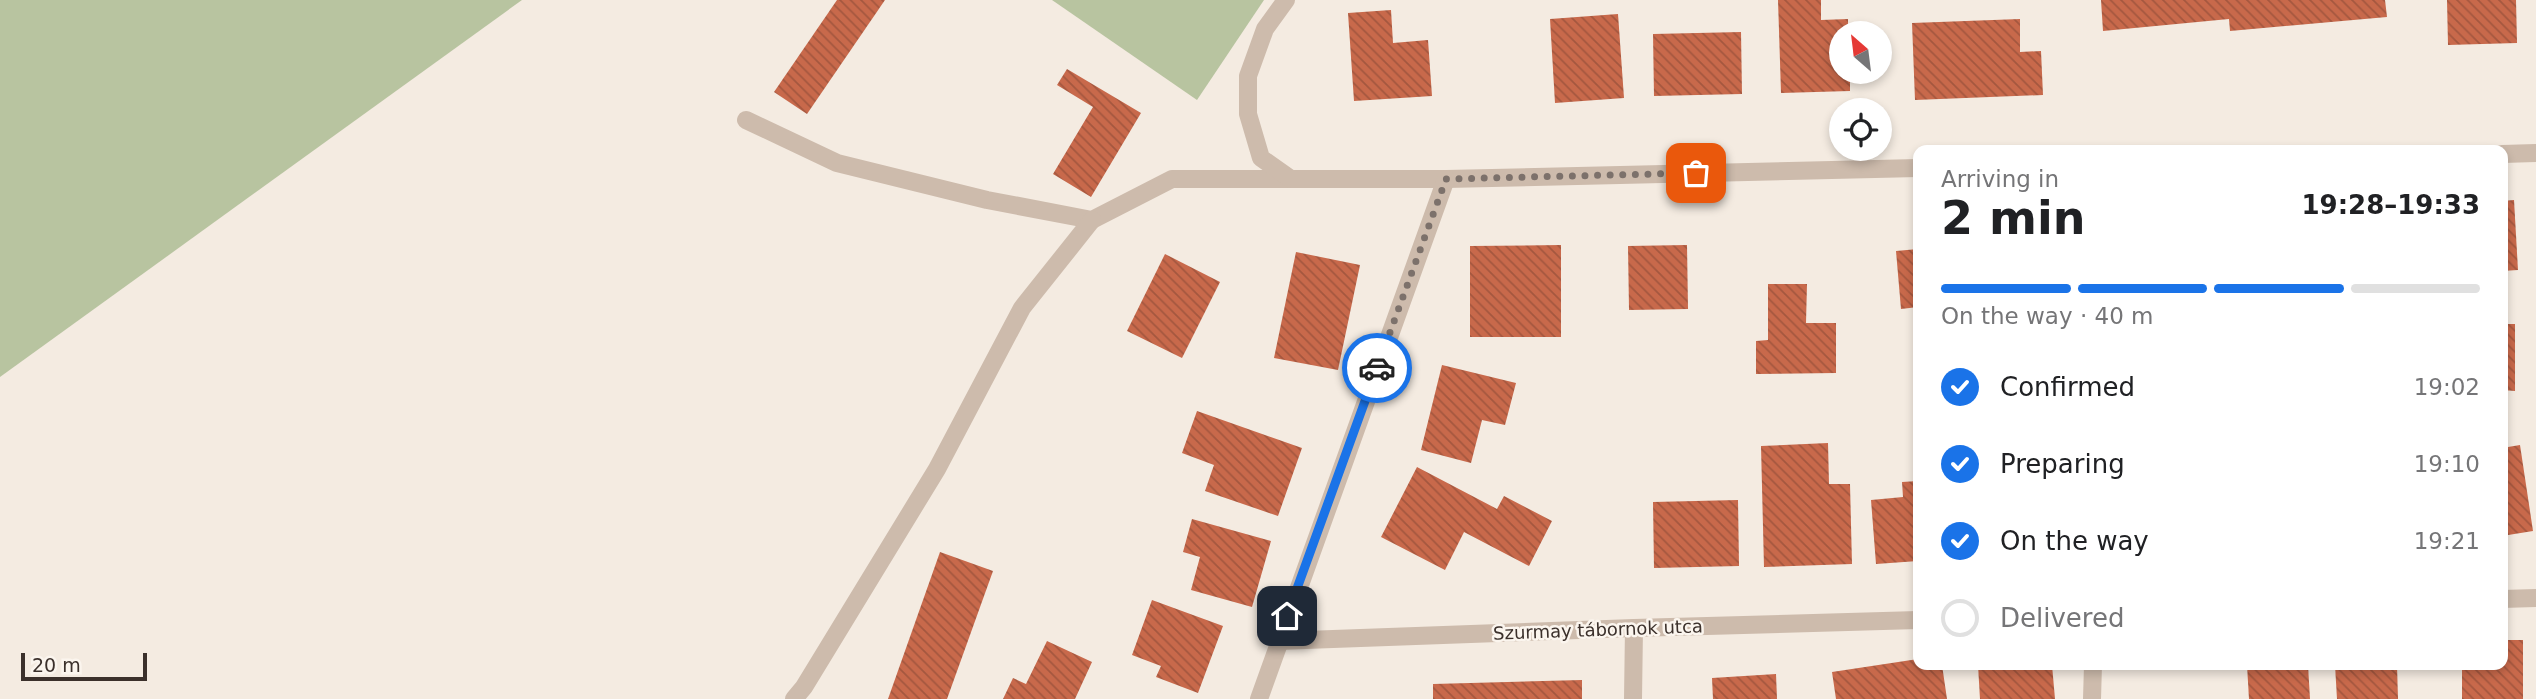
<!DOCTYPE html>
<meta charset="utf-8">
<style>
:root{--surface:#fff;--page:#f2f2f2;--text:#202124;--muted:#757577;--line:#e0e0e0;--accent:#1a73e8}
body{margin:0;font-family:"DejaVu Sans",sans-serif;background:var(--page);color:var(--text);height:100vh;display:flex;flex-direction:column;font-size:26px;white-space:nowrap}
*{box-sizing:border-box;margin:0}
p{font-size:23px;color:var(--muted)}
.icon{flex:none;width:38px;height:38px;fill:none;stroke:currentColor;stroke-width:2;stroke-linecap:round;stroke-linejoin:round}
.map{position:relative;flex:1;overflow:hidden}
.sheet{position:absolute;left:1913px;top:145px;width:595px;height:525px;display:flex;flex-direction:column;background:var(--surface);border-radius:14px;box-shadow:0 4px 10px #0003}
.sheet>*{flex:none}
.needle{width:46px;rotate:332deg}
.controls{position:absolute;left:1829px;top:21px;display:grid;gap:14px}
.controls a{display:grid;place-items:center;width:63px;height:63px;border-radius:50%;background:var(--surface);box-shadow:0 4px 10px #0003;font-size:35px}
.scale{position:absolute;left:21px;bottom:18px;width:126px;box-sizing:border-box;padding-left:7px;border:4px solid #3b302b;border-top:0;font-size:19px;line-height:24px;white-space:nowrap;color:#3b302b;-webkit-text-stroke:5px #fbf5ee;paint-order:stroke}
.pin{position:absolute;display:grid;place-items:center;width:60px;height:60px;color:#fff;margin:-30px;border-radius:14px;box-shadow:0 4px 10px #0006}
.courier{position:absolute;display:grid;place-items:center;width:70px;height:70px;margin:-35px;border:5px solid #1a73e8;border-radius:50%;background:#fff;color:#222;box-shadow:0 2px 9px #0007}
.overview em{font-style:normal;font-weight:600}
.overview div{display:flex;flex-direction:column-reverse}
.overview{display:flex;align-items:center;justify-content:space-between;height:119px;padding:0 28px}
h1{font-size:46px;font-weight:600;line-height:52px}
.bar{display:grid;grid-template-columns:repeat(4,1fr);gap:10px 7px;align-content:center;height:84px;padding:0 28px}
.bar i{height:9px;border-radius:5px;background:var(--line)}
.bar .on{background:var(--accent)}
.bar p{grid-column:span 4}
ol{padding:0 28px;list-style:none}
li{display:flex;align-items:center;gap:21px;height:77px}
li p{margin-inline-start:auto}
li .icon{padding:7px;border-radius:50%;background:var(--accent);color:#fff;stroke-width:4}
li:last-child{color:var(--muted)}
li i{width:38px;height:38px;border:4px solid var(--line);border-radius:50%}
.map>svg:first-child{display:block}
</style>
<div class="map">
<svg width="2536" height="699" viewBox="0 0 2536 699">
<defs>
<pattern id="building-back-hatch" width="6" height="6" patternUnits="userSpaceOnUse" patternTransform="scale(1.75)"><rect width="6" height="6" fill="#c8694b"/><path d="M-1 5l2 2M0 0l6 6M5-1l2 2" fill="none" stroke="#a4573f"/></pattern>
</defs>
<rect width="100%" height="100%" fill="#f4ebe1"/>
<g fill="#b8c4a0">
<polygon points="0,0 522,0 0,377"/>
<polygon points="1052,0 1264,0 1197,100"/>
</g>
<g fill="url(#building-back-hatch)">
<polygon points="837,0 885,0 807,114 774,92"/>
<polygon points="1778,0 1821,0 1821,20 1848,19 1848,33 1841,33 1841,72 1850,72 1850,91 1781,93"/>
<polygon points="2101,0 2385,0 2387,17 2230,31 2229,19 2103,31"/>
<polygon points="2447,0 2516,0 2517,43 2448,45"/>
<polygon points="1391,10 1393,43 1428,40 1432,96 1354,101 1348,13"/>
<polygon points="1618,14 1624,98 1555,103 1550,19"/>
<polygon points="2020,19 2020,52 2041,51 2043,95 1915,100 1912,23"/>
<polygon points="1741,32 1742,94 1654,96 1653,34"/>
<polygon points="1067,69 1141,113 1091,197 1053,174 1093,107 1057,85"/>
<polygon points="2514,200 2518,270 2502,271 2502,201"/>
<polygon points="1561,245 1561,337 1470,337 1470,246"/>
<polygon points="1687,245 1688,309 1629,310 1628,246"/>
<polygon points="1918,249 1918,307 1901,309 1896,251"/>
<polygon points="1296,252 1360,265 1338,370 1274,358"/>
<polygon points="1165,254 1220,282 1182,358 1127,331"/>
<polygon points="1768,284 1807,284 1806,323 1836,323 1836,373 1756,374 1756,341 1768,340"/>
<polygon points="2502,324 2515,324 2515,391 2502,390"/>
<polygon points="1442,365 1516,383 1505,425 1482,420 1471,463 1421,450"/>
<polygon points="1197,411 1302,448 1278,516 1205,491 1214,465 1182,453"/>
<polygon points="1828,443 1829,484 1850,484 1852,564 1764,567 1761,446"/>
<polygon points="2520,445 2533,531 2502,536 2502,448"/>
<polygon points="1417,467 1497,509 1504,496 1552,521 1529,566 1464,532 1445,570 1381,537"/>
<polygon points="1918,481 1918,561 1876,564 1871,500 1903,497 1902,482"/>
<polygon points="1738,500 1739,566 1654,568 1653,502"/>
<polygon points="1192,519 1271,541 1252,607 1191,590 1200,557 1183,552"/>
<polygon points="940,552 993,571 947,699 888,699"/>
<polygon points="1152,600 1223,626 1198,693 1156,677 1161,666 1132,655"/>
<polygon points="2502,640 2523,640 2523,699 2462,699 2462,665 2502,665"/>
<polygon points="1047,641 1092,662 1075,699 1003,699 1013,678 1026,684"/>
<polygon points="1918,659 1918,665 1942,665 1947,699 1836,699 1832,672"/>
<polygon points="1978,665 2052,665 2055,699 1980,699"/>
<polygon points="2247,665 2308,665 2310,699 2249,699"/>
<polygon points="2335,665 2397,665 2398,699 2337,699"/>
<polygon points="1776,674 1777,699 1713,699 1712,678"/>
<polygon points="1582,680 1582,699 1433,699 1433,684"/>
</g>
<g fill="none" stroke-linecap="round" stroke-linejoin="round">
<g stroke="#cdbbac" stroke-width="18">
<polyline points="746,120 837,163 987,200 1092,220 1172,179 1291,179"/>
<polyline points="794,699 804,687 937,469 1022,308 1092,220"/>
</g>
<g stroke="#cdbbac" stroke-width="18">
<polyline points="1286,0 1265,29 1248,76 1248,114 1261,158 1291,179 1446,179 1918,168"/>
<polyline points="2502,154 2536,153"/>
<polyline points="2502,599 2536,598"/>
<polyline points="1278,641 1634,628 1918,620"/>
<polyline points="1259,699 1446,179"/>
<polyline points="1633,699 1634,628"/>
<polyline points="2092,699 2093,665"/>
</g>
</g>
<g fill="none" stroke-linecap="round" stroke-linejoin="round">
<polyline stroke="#7c716b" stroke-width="7" stroke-dasharray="0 12.6" points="1377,368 1446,179 1696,173"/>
<polyline stroke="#1a73e8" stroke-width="9" points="1287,616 1377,368"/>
</g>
<g text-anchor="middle" stroke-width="5" stroke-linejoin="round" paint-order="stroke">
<g font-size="18" fill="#3b302b" stroke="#fbf5ee">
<text transform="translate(1598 630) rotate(-2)" y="6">Szurmay tábornok utca</text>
</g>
</g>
</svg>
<div class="controls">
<a><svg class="needle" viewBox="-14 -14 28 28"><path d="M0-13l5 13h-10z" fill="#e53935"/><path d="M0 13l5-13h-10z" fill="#757577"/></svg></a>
<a><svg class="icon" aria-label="locate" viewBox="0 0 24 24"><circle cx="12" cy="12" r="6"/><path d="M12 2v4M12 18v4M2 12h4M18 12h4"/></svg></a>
</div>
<div class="scale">20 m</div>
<div class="pin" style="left:1696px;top:173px;background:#ea580c"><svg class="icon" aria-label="bag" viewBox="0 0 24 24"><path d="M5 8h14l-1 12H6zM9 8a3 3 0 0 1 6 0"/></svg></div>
<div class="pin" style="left:1287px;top:616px;background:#1f2937"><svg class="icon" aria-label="home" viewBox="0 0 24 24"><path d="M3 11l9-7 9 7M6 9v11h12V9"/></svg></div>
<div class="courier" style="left:1377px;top:368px"><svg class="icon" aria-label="car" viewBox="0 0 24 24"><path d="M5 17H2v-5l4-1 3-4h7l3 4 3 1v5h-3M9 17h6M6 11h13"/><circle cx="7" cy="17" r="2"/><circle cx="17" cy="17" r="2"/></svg></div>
<section class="sheet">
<div class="overview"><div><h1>2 min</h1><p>Arriving in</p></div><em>19:28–19:33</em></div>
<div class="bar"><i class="on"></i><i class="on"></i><i class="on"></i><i></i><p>On the way · 40 m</p></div>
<ol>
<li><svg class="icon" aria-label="check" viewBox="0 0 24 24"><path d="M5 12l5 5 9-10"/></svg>Confirmed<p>19:02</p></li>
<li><svg class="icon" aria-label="check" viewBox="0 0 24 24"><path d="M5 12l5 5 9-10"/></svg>Preparing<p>19:10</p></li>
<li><svg class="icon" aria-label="check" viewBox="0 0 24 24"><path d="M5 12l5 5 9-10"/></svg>On the way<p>19:21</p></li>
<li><i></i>Delivered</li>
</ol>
</section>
</div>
